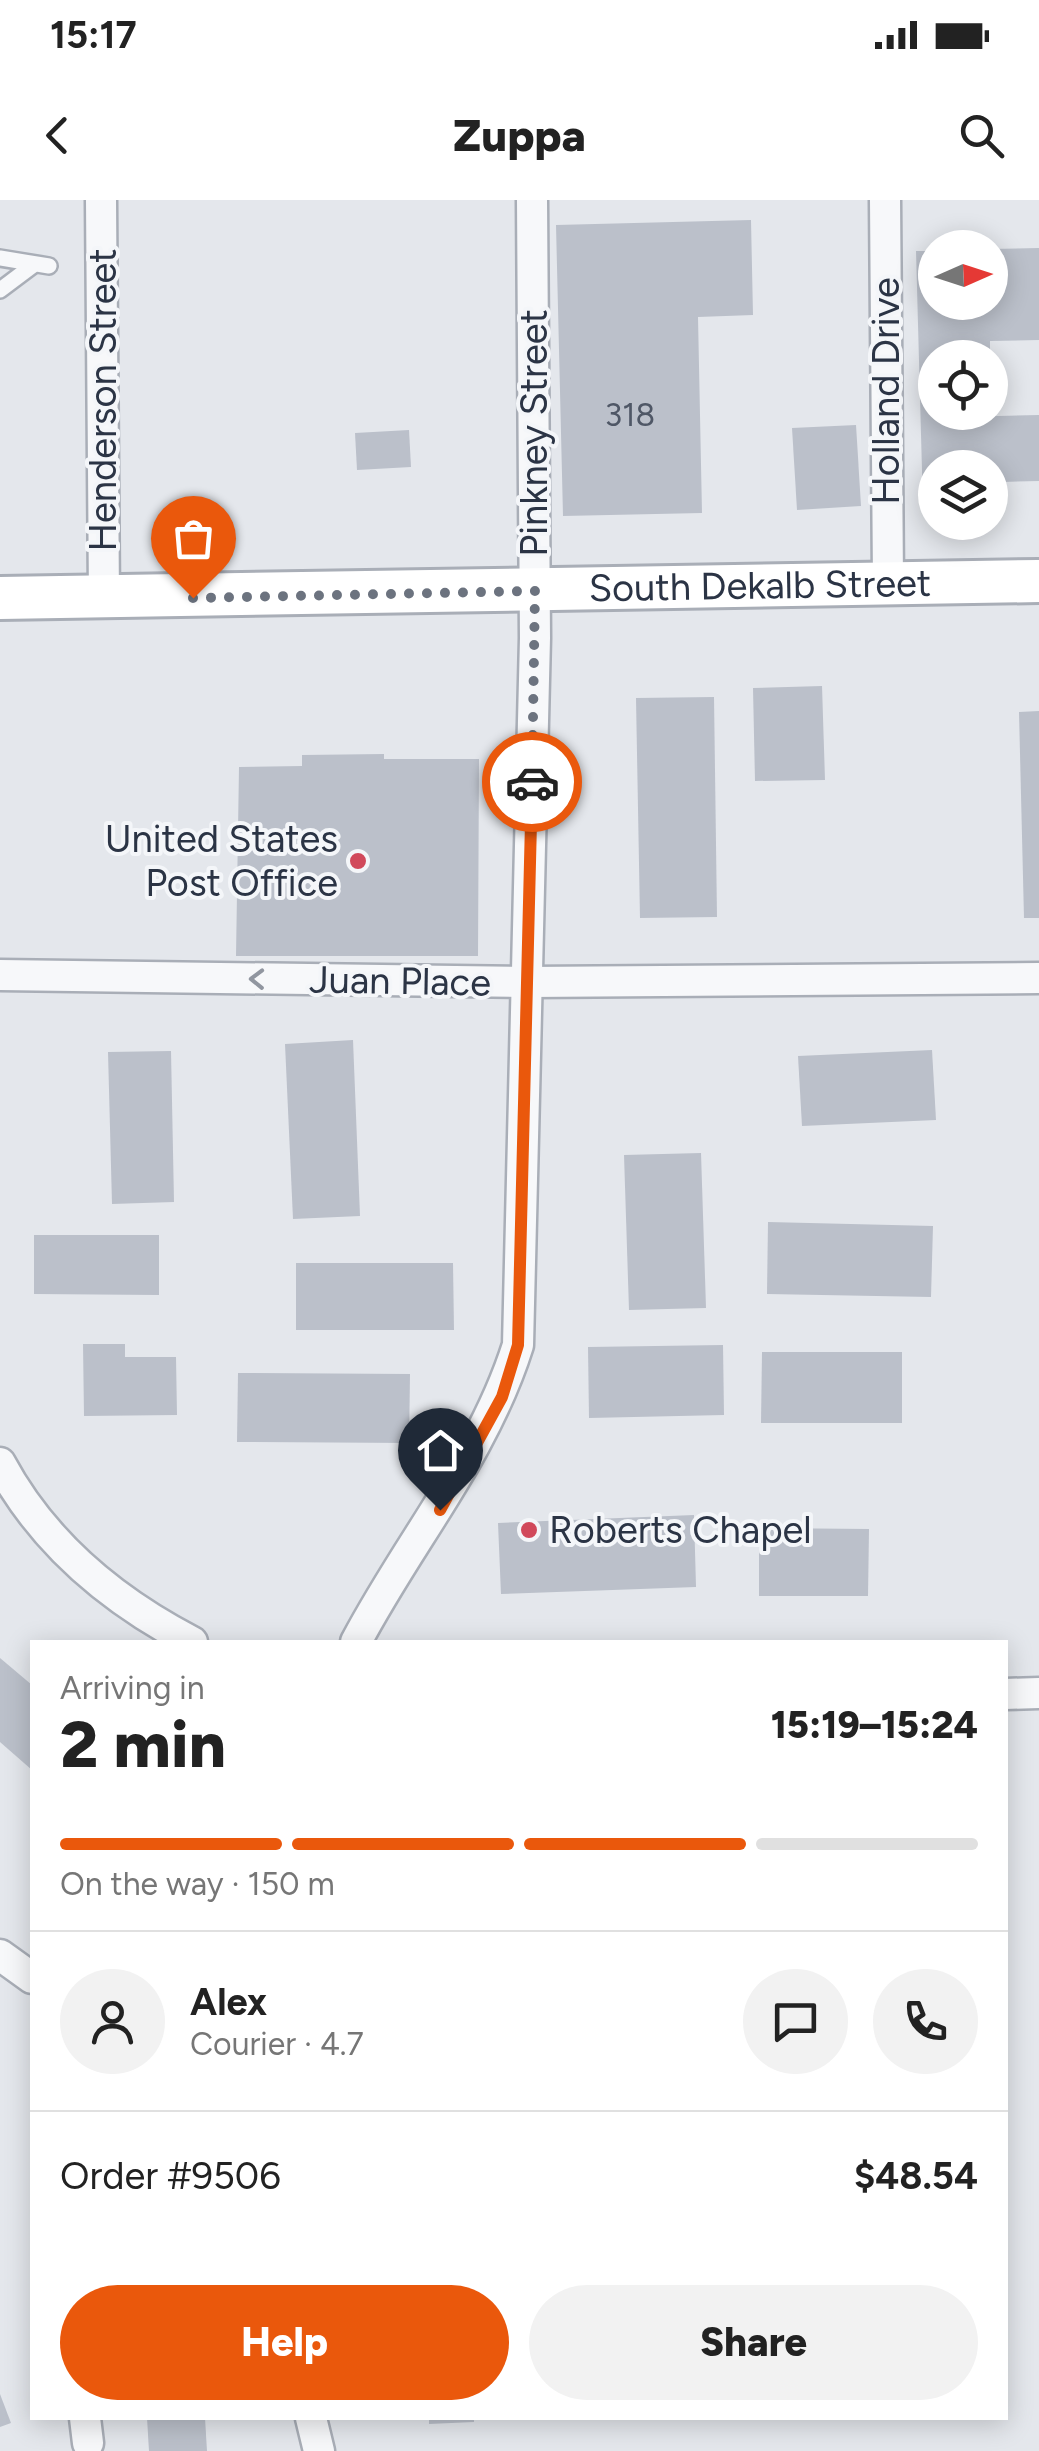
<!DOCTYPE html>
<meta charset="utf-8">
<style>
:root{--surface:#fff;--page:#f2f2f2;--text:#222;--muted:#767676;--line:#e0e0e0;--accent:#ea580c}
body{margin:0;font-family:Figtree,sans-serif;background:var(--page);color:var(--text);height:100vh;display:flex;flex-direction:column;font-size:38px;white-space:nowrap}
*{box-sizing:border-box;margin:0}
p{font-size:32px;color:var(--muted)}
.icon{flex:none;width:55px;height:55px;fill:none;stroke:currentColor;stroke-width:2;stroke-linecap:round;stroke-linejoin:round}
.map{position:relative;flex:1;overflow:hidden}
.sheet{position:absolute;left:30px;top:1440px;width:978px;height:780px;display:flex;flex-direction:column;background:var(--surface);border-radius:0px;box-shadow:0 5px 25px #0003}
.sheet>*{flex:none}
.needle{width:65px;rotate:87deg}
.buttons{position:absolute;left:918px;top:30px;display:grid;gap:20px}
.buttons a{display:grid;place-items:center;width:90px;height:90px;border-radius:50%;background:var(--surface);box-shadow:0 5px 25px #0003;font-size:50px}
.pin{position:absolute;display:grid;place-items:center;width:85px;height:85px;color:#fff;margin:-102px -42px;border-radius:50% 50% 50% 0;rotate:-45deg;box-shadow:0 0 10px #0007}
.pin .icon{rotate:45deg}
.courier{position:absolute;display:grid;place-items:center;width:100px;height:100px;margin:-50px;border:8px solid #ea580c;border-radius:50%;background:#fff;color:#222;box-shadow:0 2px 12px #0007}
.summary em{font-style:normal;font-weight:800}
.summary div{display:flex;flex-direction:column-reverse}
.summary{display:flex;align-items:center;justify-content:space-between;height:170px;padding:0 30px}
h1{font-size:65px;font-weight:800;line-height:75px}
.bar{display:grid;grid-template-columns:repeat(4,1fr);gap:15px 10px;align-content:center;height:120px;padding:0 30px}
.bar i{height:12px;border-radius:8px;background:var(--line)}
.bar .active{background:var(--accent)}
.bar p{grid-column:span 4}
.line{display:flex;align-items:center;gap:25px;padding:0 30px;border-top:2px solid var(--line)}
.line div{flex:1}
.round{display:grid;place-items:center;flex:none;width:105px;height:105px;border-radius:52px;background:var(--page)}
.button{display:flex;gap:20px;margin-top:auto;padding:20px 30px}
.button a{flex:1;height:115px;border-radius:60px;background:var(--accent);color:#fff;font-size:40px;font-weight:800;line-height:115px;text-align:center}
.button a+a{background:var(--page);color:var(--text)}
.status{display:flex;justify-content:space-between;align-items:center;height:70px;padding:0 50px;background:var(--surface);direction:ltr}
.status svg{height:28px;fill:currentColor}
header{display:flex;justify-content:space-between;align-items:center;height:130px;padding:0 30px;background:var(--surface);font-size:45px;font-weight:800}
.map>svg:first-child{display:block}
</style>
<div class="status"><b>15:17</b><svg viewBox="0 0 49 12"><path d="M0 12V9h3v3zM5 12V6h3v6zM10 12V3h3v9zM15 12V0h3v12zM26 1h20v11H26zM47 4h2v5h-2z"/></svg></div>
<header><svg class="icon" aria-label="back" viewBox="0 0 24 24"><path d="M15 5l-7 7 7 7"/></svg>Zuppa<svg class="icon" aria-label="search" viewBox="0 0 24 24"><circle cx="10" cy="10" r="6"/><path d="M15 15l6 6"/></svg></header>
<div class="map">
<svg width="1039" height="2251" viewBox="0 0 1039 2251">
<rect width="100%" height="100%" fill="#e4e7ec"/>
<g fill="#bbc0ca">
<polygon points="751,20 753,115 698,117 702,313 563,316 556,25"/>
<polygon points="1039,48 1039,140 990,141 990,158 935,158 935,212 958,212 958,217 1039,215 1039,281 1002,282 1003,305 990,305 990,268 935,268 935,306 923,307 916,51 935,51 935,102 990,102 990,49"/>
<polygon points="856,225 861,306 797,310 792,228"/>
<polygon points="409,230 411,267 357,270 355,233"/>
<polygon points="822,486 825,580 755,581 753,488"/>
<polygon points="714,497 717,717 640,718 636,498"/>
<polygon points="1039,511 1039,718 1024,718 1019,512"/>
<polygon points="384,554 384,559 479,559 478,756 236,756 239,567 302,566 302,555"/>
<polygon points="353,840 360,1016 293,1019 285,844"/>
<polygon points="932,850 936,920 802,926 798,856"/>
<polygon points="171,851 174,1002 112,1004 108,852"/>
<polygon points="701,953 706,1108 629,1110 624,955"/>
<polygon points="768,1022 933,1026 931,1097 767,1094"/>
<polygon points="34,1035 159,1035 159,1095 34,1094"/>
<polygon points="296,1063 453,1063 454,1130 296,1130"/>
<polygon points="83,1144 125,1144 125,1157 176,1157 177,1215 84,1216"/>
<polygon points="723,1145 724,1215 589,1218 588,1147"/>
<polygon points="762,1152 902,1152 902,1223 761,1223"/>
<polygon points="238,1173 410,1174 409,1243 237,1242"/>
<polygon points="694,1315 696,1387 501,1394 498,1323"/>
<polygon points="759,1328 869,1329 868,1396 759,1396"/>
<polygon points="0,1458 32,1485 32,1570 0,1542"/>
<polygon points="0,2194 11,2223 0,2227"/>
<polygon points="147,2218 205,2218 207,2251 149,2251"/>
<polygon points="429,2218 474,2218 474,2222 429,2224"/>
</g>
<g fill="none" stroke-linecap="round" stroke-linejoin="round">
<defs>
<g id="service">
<polyline points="0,58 49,66"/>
<polyline points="0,90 32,66"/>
</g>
<g id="minor">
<polyline points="101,0 104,399"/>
<polyline points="885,0 888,381"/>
<polyline points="0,775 529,782 1039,778"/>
<path d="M0,1263C43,1343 113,1401 192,1442"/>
<path d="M356,1442C409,1341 483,1256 518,1145L535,438L532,0"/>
<polyline points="1005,1494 1039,1493"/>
<polyline points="0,1755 32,1778"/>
<polyline points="85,2218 88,2243"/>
<polyline points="311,2218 319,2251"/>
</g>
<g id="secondary">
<path id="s1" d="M0,398L1039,381"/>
</g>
</defs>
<use href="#service" stroke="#a9aeb7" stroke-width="20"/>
<use href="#minor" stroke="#a9aeb7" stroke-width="35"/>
<use href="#secondary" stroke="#a9aeb7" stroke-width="48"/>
<use href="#service" stroke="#f7f8fa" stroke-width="15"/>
<use href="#minor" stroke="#f7f8fa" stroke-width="30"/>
<use href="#secondary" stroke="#fff" stroke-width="42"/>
</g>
<defs><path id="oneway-chevron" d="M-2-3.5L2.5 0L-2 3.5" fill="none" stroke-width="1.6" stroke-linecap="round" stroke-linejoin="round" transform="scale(2.5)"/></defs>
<use stroke="#9196a0" href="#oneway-chevron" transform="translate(257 779) rotate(-179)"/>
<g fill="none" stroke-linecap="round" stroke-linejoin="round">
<polyline stroke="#6c737f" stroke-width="10" stroke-dasharray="0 18" points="193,398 535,391 532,582"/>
<polyline stroke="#ea580c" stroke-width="12" points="440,1310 502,1197 518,1145 532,582"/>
</g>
<g fill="#d1495b" stroke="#f4f6f9" stroke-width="4">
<circle cx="358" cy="661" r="10"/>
<circle cx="529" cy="1330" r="10"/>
</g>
<g text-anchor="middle" stroke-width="8" stroke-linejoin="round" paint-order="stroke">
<g font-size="32" fill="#4f5766">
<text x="630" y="226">318</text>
</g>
<g font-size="38" fill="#2b3445" stroke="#f4f6f9">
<text transform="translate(886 191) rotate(-90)" y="13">Holland Drive</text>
<text transform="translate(103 200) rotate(-90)" y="13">Henderson Street</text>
<text transform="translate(534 233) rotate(-90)" y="13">Pinkney Street</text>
<text dy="13" stroke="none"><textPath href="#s1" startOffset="760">South Dekalb Street</textPath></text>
<text transform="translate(400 781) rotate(1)" y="13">Juan Place</text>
</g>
<g font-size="38" fill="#2b3445" stroke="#f4f6f9" text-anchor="end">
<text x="338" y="652">United States<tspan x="338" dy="44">Post Office</tspan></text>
<text x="549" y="1343" text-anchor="start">Roberts Chapel</text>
</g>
</g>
</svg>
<div class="buttons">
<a><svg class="needle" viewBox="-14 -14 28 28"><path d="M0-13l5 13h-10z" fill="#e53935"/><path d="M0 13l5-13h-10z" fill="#767676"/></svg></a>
<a><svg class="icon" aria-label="locate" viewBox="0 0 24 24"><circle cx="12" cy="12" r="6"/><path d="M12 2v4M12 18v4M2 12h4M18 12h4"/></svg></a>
<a><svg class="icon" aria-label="layers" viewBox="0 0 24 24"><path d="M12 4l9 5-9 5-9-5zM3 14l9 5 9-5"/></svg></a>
</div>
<div class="pin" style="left:193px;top:398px;background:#ea580c"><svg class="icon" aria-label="bag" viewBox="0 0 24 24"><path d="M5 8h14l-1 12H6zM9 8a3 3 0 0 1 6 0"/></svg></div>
<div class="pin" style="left:440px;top:1310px;background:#1f2937"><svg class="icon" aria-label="home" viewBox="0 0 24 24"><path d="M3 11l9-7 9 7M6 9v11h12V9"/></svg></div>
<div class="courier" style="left:532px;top:582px"><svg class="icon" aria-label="car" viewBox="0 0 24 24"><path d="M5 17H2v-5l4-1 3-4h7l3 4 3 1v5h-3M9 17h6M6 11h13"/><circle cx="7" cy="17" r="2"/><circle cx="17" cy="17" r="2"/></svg></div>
<section class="sheet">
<div class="summary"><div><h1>2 min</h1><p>Arriving in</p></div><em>15:19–15:24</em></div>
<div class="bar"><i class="active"></i><i class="active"></i><i class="active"></i><i></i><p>On the way · 150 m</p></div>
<div class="line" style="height:180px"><a class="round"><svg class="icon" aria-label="person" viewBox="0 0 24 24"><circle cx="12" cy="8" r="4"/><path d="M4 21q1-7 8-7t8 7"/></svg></a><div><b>Alex</b><p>Courier · 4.7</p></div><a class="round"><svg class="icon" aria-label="chat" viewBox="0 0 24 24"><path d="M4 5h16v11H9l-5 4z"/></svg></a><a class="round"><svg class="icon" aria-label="phone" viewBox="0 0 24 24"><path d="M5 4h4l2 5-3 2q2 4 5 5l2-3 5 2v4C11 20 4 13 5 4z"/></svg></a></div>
<div class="line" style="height:130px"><div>Order #9506</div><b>$48.54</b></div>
<div class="button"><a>Help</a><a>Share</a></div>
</section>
</div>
